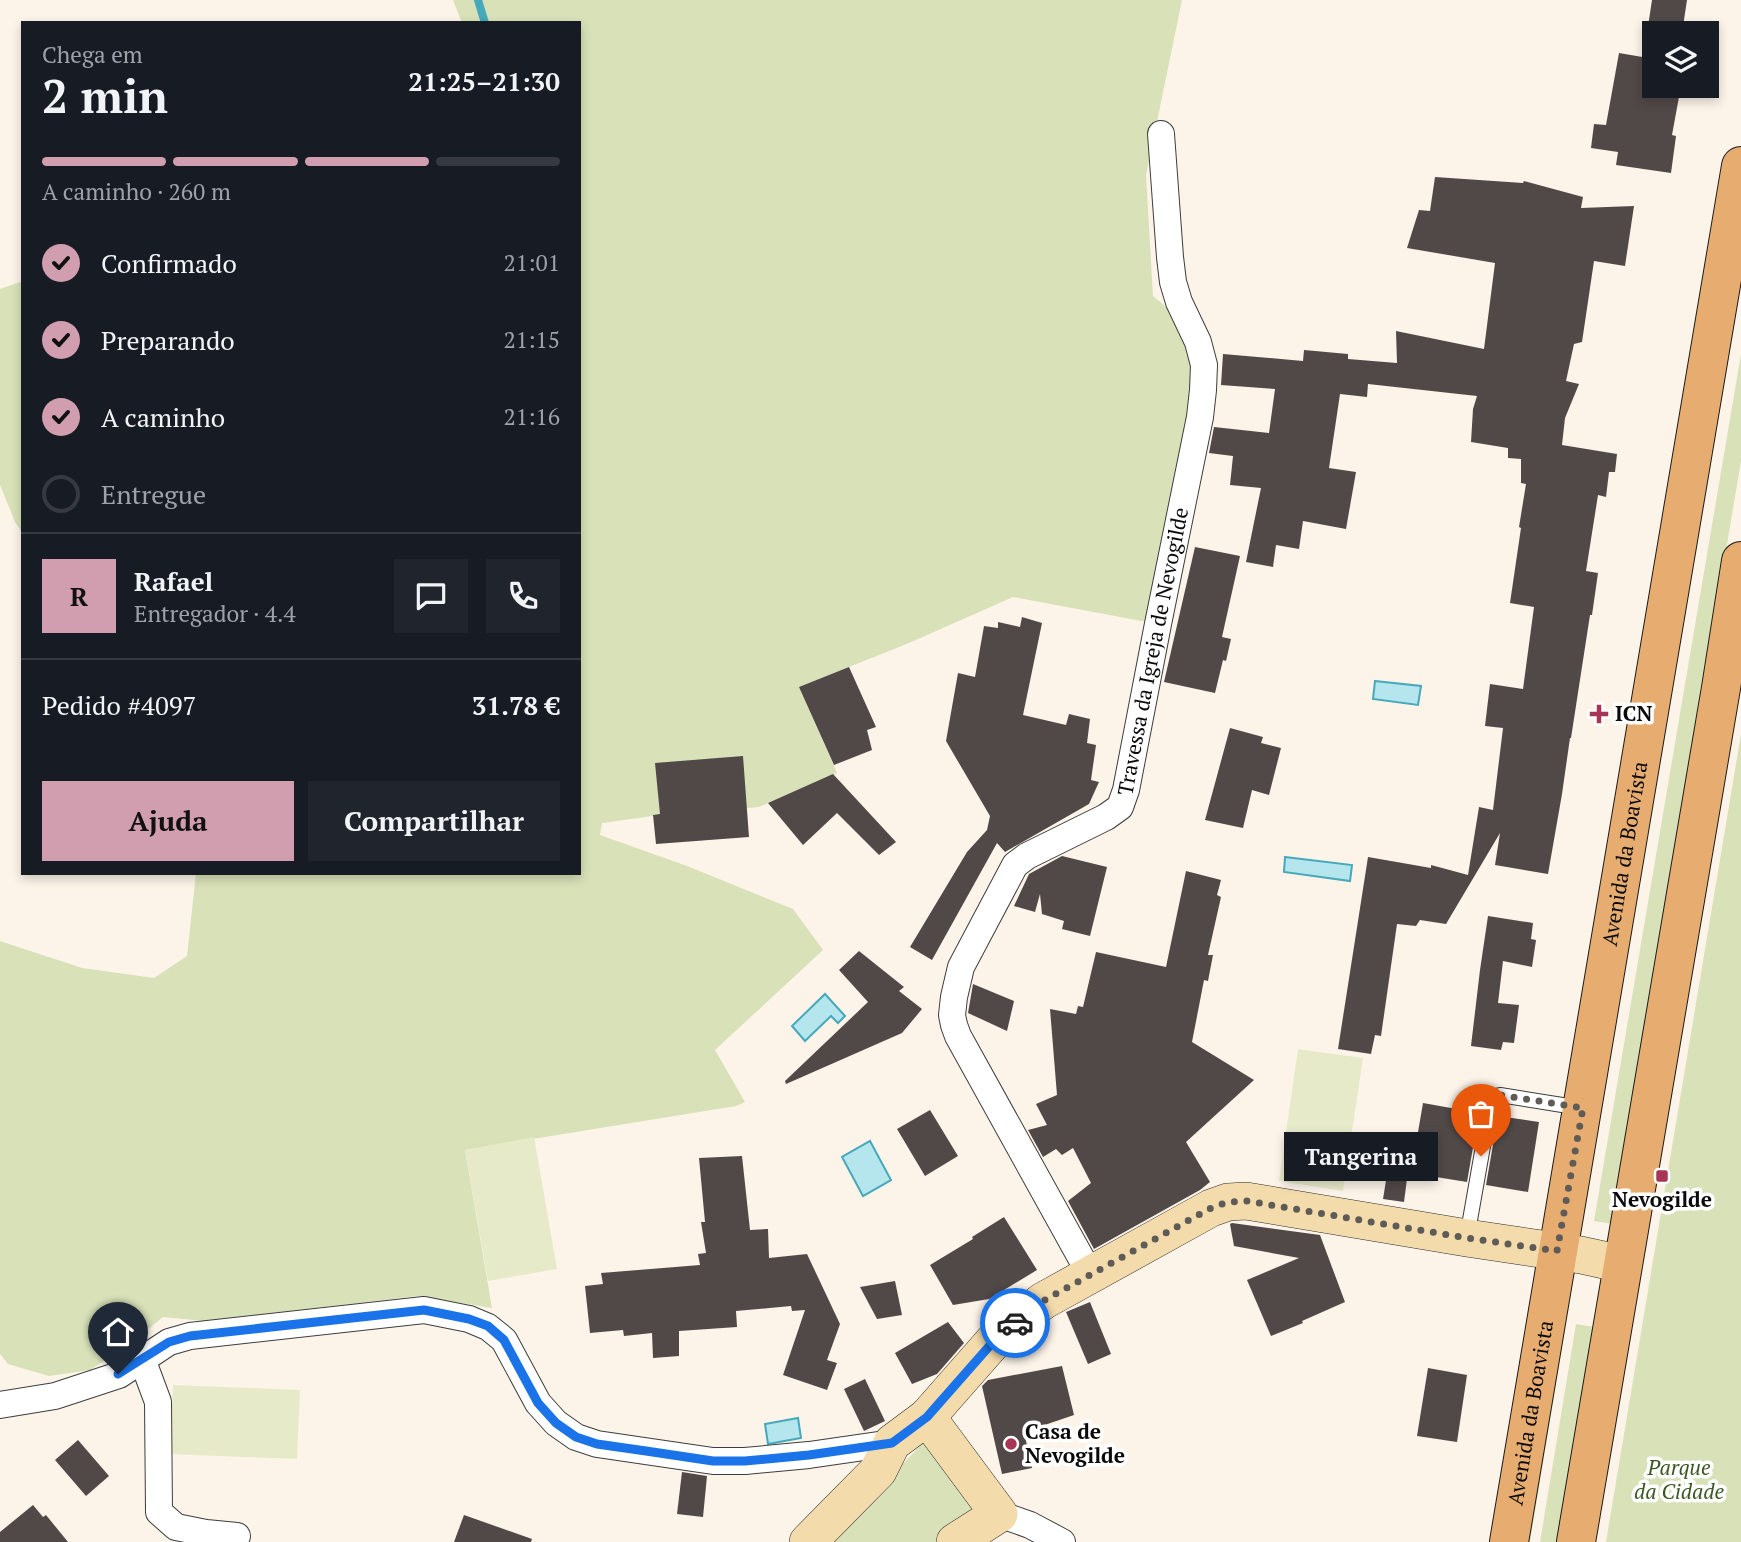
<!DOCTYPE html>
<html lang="pt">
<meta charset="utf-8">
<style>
:root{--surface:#171b24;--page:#20242c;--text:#f1f3f6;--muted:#9ea1a6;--line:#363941;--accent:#d09eae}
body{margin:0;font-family:"PT Serif",serif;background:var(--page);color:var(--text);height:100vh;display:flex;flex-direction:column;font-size:26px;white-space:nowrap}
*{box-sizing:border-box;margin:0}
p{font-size:23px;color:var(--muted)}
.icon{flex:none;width:38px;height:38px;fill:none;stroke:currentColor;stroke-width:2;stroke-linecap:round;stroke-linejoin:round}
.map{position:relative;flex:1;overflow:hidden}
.side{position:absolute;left:21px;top:21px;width:560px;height:854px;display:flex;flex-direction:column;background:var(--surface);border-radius:0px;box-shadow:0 4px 10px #0003}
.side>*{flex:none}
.controls{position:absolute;left:1642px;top:21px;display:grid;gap:14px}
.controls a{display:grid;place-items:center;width:77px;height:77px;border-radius:0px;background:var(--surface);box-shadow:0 4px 10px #0003;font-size:35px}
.pin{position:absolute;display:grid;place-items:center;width:60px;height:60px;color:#fff;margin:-72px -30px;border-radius:50% 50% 50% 0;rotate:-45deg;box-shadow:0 0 7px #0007}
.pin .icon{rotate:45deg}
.courier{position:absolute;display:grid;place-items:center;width:70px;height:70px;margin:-35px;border:5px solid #1a73e8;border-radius:50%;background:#fff;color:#222;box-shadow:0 2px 9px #0007}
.bubble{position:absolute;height:49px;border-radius:0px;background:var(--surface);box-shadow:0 4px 10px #0003;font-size:23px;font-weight:800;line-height:49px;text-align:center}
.summary em{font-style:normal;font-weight:800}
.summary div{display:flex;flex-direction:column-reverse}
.summary{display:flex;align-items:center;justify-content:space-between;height:119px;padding:0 21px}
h1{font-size:46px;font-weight:800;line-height:52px}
.bar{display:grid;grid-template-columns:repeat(4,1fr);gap:10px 7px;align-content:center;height:84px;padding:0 21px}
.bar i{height:9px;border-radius:5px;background:var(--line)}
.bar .current{background:var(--accent)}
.bar p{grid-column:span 4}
.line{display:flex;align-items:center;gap:18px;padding:0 21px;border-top:2px solid var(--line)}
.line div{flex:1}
.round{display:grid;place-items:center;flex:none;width:74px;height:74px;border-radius:0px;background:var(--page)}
ol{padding:0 21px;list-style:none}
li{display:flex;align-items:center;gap:21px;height:77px}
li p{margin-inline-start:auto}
li .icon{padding:7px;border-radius:50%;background:var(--accent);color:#111;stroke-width:4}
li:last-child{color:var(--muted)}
li i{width:38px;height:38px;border:4px solid var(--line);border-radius:50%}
.cta{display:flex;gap:14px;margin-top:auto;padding:14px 21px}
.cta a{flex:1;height:80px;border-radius:0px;background:var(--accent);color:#111;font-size:28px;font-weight:800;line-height:80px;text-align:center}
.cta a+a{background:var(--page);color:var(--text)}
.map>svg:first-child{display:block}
</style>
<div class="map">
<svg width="1741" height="1542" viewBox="0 0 1741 1542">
<rect width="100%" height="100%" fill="#fcf4e9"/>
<g fill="#d8e1b8">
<polygon points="453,0 1182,0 1146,175 1153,296 1172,312 1196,358 1158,624 1013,597 909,643 799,687 837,773 759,807 660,815 602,823 600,835 687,866 793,909 823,950 715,1050 745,1102 736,1106 465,1150 492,1308 418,1296 204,1321 163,1317 129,1345 90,1370 49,1376 8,1364 0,1354 0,941 82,968 154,978 187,956 196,873 579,873 579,23 462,23"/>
<polygon points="23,281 23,534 15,522 0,485 0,289"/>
<polygon points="1741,354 1741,461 1613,1224 1594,1221"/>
<polygon points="1741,734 1741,1542 1606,1542"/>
<polygon points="1561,1322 1566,1323 1530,1542 1525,1542"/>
<polygon points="1576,1324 1594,1327 1559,1542 1540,1542"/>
<polygon points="933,1432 989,1510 940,1542 829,1542"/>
</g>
<g fill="#e7eac9">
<polygon points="1298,1049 1363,1058 1343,1191 1279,1181"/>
<polygon points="534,1137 557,1269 488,1281 465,1150"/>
<polygon points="173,1385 300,1390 297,1459 170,1454"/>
</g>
<g fill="#b5e6ed" stroke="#45a8bb" stroke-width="2">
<polygon points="1375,681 1421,686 1418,705 1373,699"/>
<polygon points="1285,857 1352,865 1350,881 1284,872"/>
<polygon points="825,994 845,1016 838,1023 831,1016 805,1041 792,1026"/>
<polygon points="870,1141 891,1180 863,1196 842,1157"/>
<polygon points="798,1418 801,1438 768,1444 765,1424"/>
</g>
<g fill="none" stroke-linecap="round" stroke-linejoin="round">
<polyline stroke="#45a8bb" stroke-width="8" points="478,0 485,23"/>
</g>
<g fill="#514948">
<polygon points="1652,0 1687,0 1682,33 1647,33"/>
<polygon points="1619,53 1654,59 1654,86 1681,86 1672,135 1676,136 1671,173 1616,165 1618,152 1591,148 1594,124 1606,125"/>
<polygon points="1435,177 1523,183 1524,181 1583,197 1581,208 1634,206 1625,266 1594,261 1582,342 1574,344 1566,381 1579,384 1565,418 1562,445 1617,454 1615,472 1609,472 1606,497 1598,495 1586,571 1598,573 1592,615 1590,615 1571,738 1570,738 1562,794 1548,874 1495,865 1500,833 1446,924 1420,920 1416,926 1397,924 1381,1036 1375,1035 1371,1054 1338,1049 1368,857 1431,868 1431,865 1468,875 1479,807 1493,810 1503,728 1485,726 1490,684 1523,689 1534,607 1510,603 1521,528 1519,527 1526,484 1521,483 1521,459 1508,458 1508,448 1471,442 1473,409 1477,396 1368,384 1367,397 1340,394 1329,468 1356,472 1346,529 1303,521 1299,549 1276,545 1273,567 1246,562 1261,488 1230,485 1233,456 1209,453 1214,427 1269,433 1275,389 1221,385 1223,354 1303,361 1304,350 1348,354 1348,359 1397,363 1396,331 1484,349 1495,263 1407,248 1419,210 1430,211"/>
<polygon points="1195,547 1240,556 1222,637 1231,639 1226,661 1223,660 1215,693 1164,682"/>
<polygon points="1022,617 1042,623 1023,715 1066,725 1069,714 1090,719 1087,743 1096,745 1091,780 1099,782 1089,804 1005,852 997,843 932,960 910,947 967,852 987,830 990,816 946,741 958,673 975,677 984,626 998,628 998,622 1020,627"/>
<polygon points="849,667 876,727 867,730 872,750 834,765 799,687"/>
<polygon points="1230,728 1263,737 1261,743 1281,748 1269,795 1252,790 1243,828 1205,820"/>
<polygon points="743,756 749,837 656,844 653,815 660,814 655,763"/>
<polygon points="833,774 896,842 879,855 837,813 803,845 768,803"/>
<polygon points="1062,856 1107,867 1090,936 1062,929 1064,921 1042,914 1040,894 1035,912 1014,906 1029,874"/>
<polygon points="1186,871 1221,880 1217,895 1221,897 1208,955 1213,955 1208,981 1204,980 1192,1042 1254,1080 1186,1142 1210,1182 1200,1190 1094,1249 1068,1201 1091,1183 1073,1148 1062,1155 1056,1149 1043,1157 1028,1130 1047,1125 1036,1104 1057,1095 1050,1009 1076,1014 1078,1006 1083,1007 1096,952 1166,967"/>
<polygon points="1488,916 1533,923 1531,939 1536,940 1532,967 1503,961 1498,1003 1519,1005 1514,1043 1503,1042 1501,1050 1471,1046 1480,970"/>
<polygon points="859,951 904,987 899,991 922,1009 902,1033 786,1084 785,1081 868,1002 839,970"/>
<polygon points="973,984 1014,1001 1007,1031 968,1013"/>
<polygon points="1423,1103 1479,1113 1467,1182 1411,1173"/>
<polygon points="930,1110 958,1156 925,1176 897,1129"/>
<polygon points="1498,1116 1539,1122 1528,1192 1486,1185"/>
<polygon points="742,1156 750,1230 768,1229 769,1258 807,1254 840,1324 827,1360 837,1363 827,1390 783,1375 805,1310 792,1311 791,1306 736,1311 737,1327 679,1331 679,1356 653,1358 652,1333 624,1336 623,1330 590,1333 585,1286 603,1284 601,1273 700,1265 698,1254 706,1253 701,1222 705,1222 699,1158"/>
<polygon points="1388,1168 1408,1171 1404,1202 1383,1199"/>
<polygon points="1004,1217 1037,1270 989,1299 953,1305 930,1265 973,1239 972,1237"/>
<polygon points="1232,1223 1320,1235 1345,1302 1302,1321 1303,1323 1271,1336 1247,1280 1299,1258 1234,1246 1230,1224"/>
<polygon points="895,1281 902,1315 877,1319 860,1287"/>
<polygon points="1090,1302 1111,1354 1088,1364 1066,1312"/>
<polygon points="948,1322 964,1343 937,1374 912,1384 895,1353"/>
<polygon points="1062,1366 1074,1415 1024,1432 1032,1468 1002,1474 982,1386 988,1380"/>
<polygon points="1428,1368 1467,1375 1457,1442 1417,1436"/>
<polygon points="865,1379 885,1421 864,1431 844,1389"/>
<polygon points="78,1440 109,1476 86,1496 55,1460"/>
<polygon points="682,1472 707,1476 703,1517 677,1514"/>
<polygon points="33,1505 43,1517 46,1515 68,1542 0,1542 0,1532"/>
<polygon points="464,1515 532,1539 531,1542 454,1542"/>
</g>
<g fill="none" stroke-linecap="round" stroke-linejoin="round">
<defs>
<polyline id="lane" points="1467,1237 1491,1101 1495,1096 1500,1095 1581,1108"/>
<g id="street">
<path id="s1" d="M1090,1274L958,1036L954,1025L952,1015L954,997L961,967L1015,865L1027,856L1106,817L1120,807L1126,790L1158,624L1200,417L1203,390L1204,365L1198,342L1179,302L1173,282L1170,257L1161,134"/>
<polyline points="142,1359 158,1402 159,1512 176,1527 206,1533 237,1536"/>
<polyline points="0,1405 55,1396 119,1375 169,1342 190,1336 424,1310 469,1319 488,1327 504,1340 538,1403 556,1423 576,1437 597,1444 713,1461 745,1461 809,1455 892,1443"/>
<polyline points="999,1514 1030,1525 1062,1542"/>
</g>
<g id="secondary">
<polyline points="927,1417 1000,1334 1043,1301 1211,1208 1228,1202 1246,1201 1467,1238 1581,1255 1622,1264"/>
<polyline points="808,1542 878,1471 892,1443 927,1417 999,1514 955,1542"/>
</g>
<g id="primary">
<path id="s2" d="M1509,1542L1741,166"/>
<polyline points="1576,1542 1721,688 1741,561"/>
</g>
</defs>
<use href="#lane" stroke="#3d3d3d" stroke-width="16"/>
<use href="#street" stroke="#3d3d3d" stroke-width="28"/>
<use href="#secondary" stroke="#2c2c2c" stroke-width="38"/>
<use href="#primary" stroke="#1b1b1b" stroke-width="40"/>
<use href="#lane" stroke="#fff" stroke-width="14"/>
<use href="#street" stroke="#fff" stroke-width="26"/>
<use href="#secondary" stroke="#f4dbac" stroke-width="37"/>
<use href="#primary" stroke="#e7ac6f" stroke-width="38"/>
</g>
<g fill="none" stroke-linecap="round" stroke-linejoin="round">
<polyline stroke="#5f5c58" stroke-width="7" stroke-dasharray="0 12.6" points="1015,1323 1043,1301 1211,1208 1228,1202 1247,1201 1467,1238 1557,1251 1583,1108 1500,1095 1494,1096 1491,1101 1481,1156"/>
<polyline stroke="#1a73e8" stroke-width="9" points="118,1374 169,1342 190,1336 424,1310 469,1319 488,1326 504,1340 538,1403 556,1423 576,1437 597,1444 646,1451 713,1461 745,1461 809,1455 892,1443 927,1417 1000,1334 1015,1323"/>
</g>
<g fill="#a73556" stroke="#fff" stroke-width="2.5">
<path d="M1595.5 703.5h7v7h7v7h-7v7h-7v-7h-7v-7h7z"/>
<rect x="1655" y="1169" width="14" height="14" rx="3.5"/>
<circle cx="1011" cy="1444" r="7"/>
</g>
<g text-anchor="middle" stroke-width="7" stroke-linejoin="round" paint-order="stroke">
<g font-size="21" fill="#0a0a0a" stroke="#fff">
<text dy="7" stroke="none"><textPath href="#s1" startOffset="738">Travessa da Igreja de Nevogilde</textPath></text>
<text dy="7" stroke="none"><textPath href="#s2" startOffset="698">Avenida da Boavista</textPath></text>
<text dy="7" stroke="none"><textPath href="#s2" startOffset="131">Avenida da Boavista</textPath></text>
</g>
<g font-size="21" font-weight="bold" fill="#0a0a0a" stroke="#fff" text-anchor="start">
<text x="1615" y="721">ICN</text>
<text x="1662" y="1207" text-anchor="middle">Nevogilde</text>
<text x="1025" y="1439">Casa de<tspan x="1025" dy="24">Nevogilde</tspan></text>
</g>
<g font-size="21" font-style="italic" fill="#3b5824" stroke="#fff">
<text x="1679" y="1475">Parque<tspan x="1679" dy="24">da Cidade</tspan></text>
</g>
</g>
</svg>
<div class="controls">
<a><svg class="icon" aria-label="layers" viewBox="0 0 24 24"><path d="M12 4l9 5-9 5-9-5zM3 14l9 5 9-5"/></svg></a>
</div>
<div class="pin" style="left:1481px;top:1156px;background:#ea580c"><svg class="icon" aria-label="bag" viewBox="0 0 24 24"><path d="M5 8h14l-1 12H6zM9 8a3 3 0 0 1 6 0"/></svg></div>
<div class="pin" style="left:118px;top:1374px;background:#1f2937"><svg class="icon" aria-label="home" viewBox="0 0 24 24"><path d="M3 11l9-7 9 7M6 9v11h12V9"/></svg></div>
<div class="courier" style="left:1015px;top:1323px"><svg class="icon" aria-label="car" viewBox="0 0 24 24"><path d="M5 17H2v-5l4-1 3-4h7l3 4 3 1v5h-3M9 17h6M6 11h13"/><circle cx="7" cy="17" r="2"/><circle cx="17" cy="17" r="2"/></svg></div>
<div class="bubble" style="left:1284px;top:1132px;width:154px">Tangerina</div>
<section class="side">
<div class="summary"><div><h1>2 min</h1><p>Chega em</p></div><em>21:25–21:30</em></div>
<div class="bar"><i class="current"></i><i class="current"></i><i class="current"></i><i></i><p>A caminho · 260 m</p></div>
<ol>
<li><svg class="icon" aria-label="check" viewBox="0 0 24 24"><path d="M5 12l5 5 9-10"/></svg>Confirmado<p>21:01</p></li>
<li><svg class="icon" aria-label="check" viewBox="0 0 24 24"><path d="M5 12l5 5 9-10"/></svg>Preparando<p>21:15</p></li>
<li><svg class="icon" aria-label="check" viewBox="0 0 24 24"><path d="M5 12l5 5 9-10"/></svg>A caminho<p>21:16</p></li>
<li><i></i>Entregue</li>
</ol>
<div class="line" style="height:126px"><b class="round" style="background:var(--accent);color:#111">R</b><div><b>Rafael</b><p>Entregador · 4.4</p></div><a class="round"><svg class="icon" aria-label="chat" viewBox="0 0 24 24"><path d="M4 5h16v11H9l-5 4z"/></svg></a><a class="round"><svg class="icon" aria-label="phone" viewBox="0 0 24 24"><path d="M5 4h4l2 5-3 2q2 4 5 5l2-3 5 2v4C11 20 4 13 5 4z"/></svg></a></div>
<div class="line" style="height:91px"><div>Pedido #4097</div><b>31.78 €</b></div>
<div class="cta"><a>Ajuda</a><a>Compartilhar</a></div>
</section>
</div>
